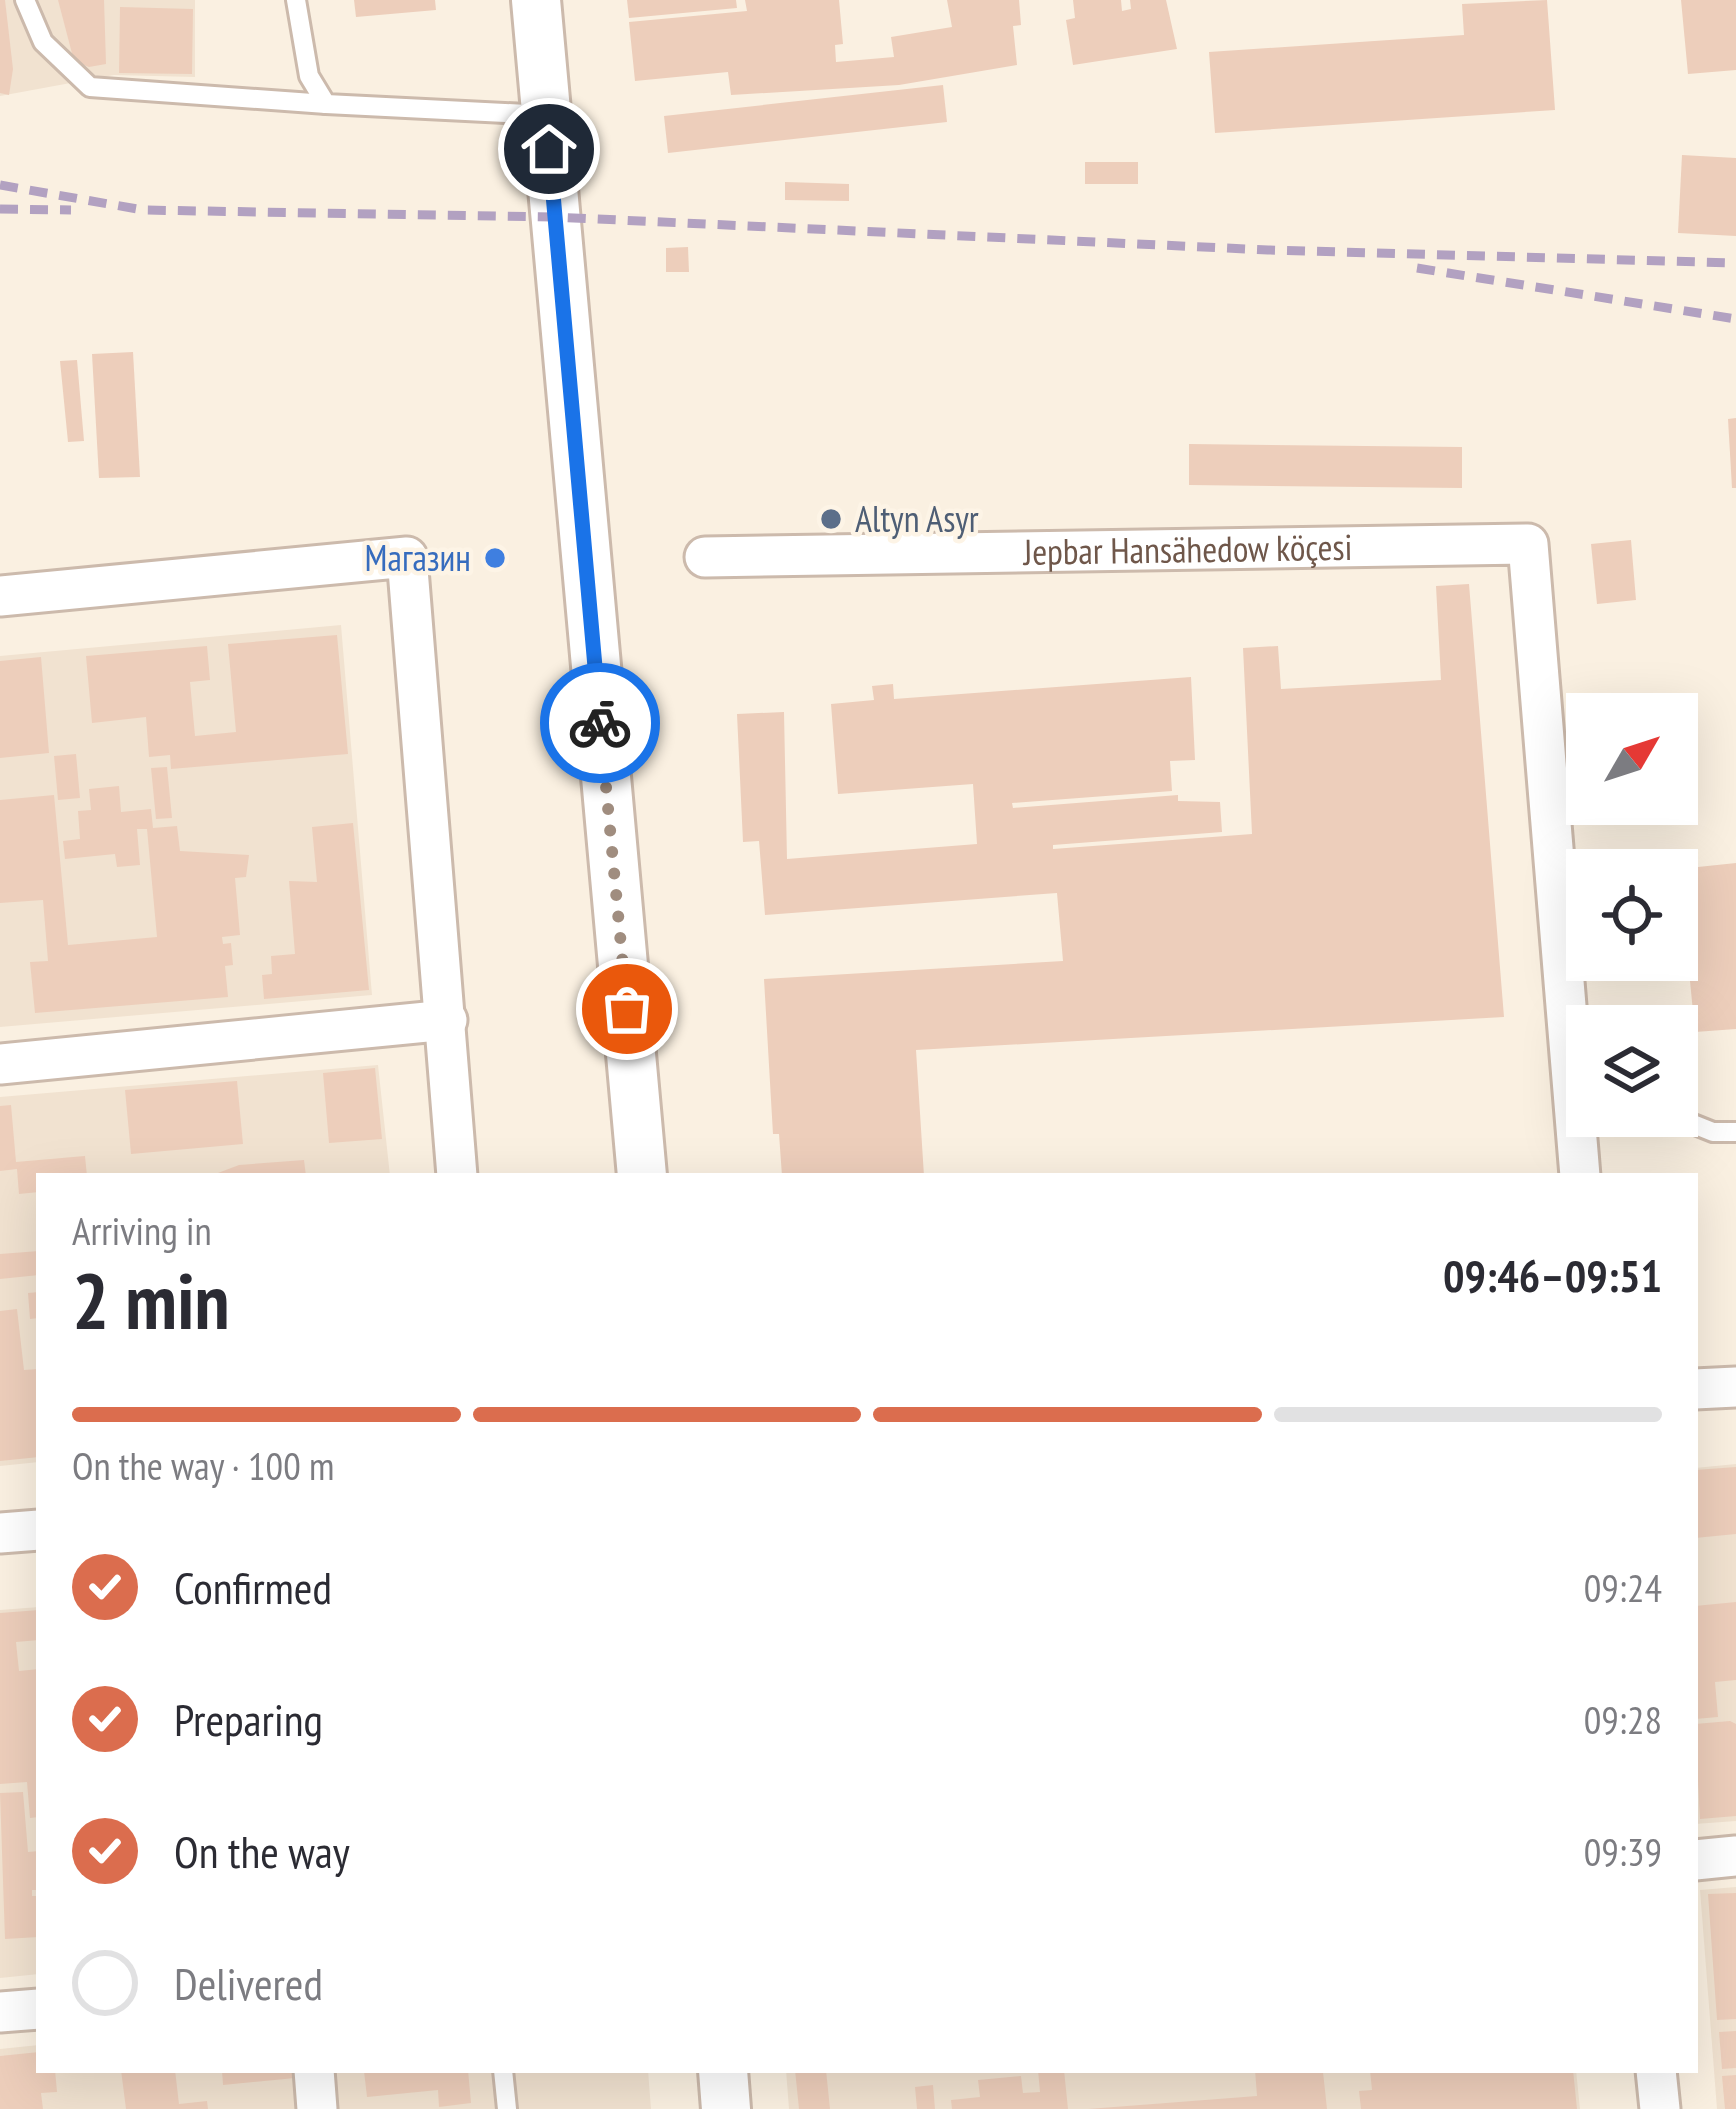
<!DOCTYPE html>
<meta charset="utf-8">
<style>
:root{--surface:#fff;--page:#f7f7f7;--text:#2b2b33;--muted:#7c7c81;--line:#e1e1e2;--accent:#db6d4e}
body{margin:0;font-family:"PT Sans Narrow",sans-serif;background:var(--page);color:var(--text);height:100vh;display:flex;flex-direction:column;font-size:45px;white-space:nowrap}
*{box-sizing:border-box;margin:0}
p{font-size:39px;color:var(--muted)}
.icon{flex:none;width:66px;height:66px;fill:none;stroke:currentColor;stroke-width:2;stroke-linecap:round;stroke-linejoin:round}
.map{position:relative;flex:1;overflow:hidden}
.details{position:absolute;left:36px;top:1173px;width:1662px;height:900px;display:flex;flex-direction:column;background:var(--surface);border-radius:0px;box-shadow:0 12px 48px #0002}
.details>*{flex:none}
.needle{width:78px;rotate:51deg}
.fabs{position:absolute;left:1566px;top:693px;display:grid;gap:24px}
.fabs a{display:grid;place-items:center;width:132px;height:132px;border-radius:0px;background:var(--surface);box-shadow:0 12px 48px #0002;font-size:60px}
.pin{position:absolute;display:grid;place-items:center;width:102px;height:102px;color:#fff;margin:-51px;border:6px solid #fff;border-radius:50%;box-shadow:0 3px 12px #0007}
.courier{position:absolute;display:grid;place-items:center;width:120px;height:120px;margin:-60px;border:9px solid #1a73e8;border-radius:50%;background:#fff;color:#222;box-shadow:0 3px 15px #0007}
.head em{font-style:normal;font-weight:600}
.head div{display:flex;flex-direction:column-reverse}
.head{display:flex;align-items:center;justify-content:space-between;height:204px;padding:0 36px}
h1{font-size:78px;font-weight:600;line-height:90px}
.bar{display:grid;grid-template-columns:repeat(4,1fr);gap:18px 12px;align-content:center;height:144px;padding:0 36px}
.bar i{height:15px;border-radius:9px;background:var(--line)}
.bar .on{background:var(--accent)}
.bar p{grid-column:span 4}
ol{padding:0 36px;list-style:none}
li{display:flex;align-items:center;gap:36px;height:132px}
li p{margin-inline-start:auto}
li .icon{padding:12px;border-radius:50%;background:var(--accent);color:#fff;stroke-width:4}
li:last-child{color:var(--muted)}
li i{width:66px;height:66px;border:6px solid var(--line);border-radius:50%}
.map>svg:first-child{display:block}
</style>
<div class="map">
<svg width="1736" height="2109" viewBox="0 0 1736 2109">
<rect width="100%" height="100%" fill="#faf0e1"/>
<g fill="#f1e2d0">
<polygon points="0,0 195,0 195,77 114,75 0,96"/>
<polygon points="341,625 372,995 0,1027 0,656"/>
<polygon points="378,1065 390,1176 39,1176 39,1462 0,1466 0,1097"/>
<polygon points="1736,1464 1736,1821 1695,1824 1695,1468"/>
<polygon points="39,1607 39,1974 0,1978 0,1610"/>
<polygon points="1736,1887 1736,2109 1717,2109 1700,1890"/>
<polygon points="39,2045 39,2070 298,2070 303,2109 0,2109 0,2049"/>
<polygon points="324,2070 648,2070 651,2109 327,2109"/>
<polygon points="786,2070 1576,2070 1580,2109 789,2109"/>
</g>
<g fill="#edcebb">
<polygon points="0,0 5,0 13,69 9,95 0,93"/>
<polygon points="58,0 104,0 106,64 89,67 74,61"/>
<polygon points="354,0 435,0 436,10 356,17"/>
<polygon points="627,0 736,0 737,8 629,18"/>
<polygon points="745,0 839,0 843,44 835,45 836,62 894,57 891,37 952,27 947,0 1019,0 1021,25 1013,26 1017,65 899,85 731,95 728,72 635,81 629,22 747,11"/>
<polygon points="1073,0 1121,0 1122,11 1131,9 1130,0 1166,0 1177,49 1073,65 1066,20 1075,18"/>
<polygon points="1547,0 1555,110 1215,133 1209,52 1464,35 1462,4"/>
<polygon points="1681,0 1736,0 1736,70 1688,74"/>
<polygon points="120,7 193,9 192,74 119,73"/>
<polygon points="943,85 947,122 668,153 664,116"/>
<polygon points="1682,155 1736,158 1736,236 1678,233"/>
<rect x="1085" y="162" width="53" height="22"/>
<polygon points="785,182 849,184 849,201 785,200"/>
<polygon points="688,247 689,272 666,272 666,248"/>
<polygon points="133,352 140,477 99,478 92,354"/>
<polygon points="77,360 84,441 68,442 60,361"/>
<polygon points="1736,418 1736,488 1732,488 1728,419"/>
<polygon points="1189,444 1462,447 1462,488 1189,485"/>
<polygon points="1631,540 1636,600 1597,604 1591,544"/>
<polygon points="1469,584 1504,1017 916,1050 924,1176 782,1176 779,1134 773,1134 764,979 1063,961 1057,893 765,915 759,841 743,842 737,714 784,712 787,859 977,844 973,784 838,794 831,704 874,700 872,686 893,684 894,699 1191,677 1195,760 1170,761 1172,791 1012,803 1013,808 1178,795 1178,801 1220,802 1222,832 1053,845 1053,849 1252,834 1243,648 1278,646 1281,689 1441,680 1436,586"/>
<polygon points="337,635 348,754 171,769 170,755 149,757 146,717 92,723 86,656 207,646 210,680 190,682 195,736 236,732 228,644"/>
<polygon points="41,657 49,753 0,758 0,661"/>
<polygon points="76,754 80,798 58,800 54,756"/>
<polygon points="167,767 172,818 156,819 151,768"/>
<polygon points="119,786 121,812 151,809 153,828 177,826 180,851 249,855 246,877 235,878 240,935 222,937 223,944 231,943 233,965 225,966 228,997 35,1013 30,962 48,961 43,900 0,903 0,800 54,795 68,945 157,937 147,829 137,829 140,865 117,867 115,854 65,859 63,841 80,839 78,811 91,810 89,789"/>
<polygon points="353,823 369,990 264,999 262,975 272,974 271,956 295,954 289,881 317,882 312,827"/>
<polygon points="1736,863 1736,1029 1695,1032 1679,869"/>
<polygon points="375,1068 382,1139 329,1143 323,1073"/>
<polygon points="237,1081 243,1144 131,1154 125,1090"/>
<polygon points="11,1105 16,1162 85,1156 87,1176 39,1176 39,1192 19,1194 17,1169 0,1171 0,1106"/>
<polygon points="304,1160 306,1176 210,1176 239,1165"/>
<polygon points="39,1251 39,1275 0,1279 0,1254"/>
<polygon points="39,1292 39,1318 30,1319 28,1293"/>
<polygon points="17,1309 24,1370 39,1369 39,1457 0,1461 0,1311"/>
<polygon points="1736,1467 1736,1534 1695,1538 1695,1470"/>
<polygon points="1736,1602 1736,1680 1715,1682 1718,1717 1695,1719 1695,1606"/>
<polygon points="39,1610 39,1640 16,1642 19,1671 39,1669 39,1817 30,1818 27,1782 0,1784 0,1613"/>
<polygon points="1730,1721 1736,1724 1736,1816 1700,1819 1695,1724"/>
<polygon points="23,1792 28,1852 39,1851 39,1890 32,1890 32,1896 39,1896 39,1937 5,1939 0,1793"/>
<polygon points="1736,1893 1736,2019 1717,2020 1708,1894"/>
<polygon points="1736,2031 1736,2068 1722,2069 1719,2032"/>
<polygon points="39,2052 39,2070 55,2070 57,2092 41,2093 43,2109 0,2109 0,2056"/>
<polygon points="121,2070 175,2070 179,2104 207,2101 208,2109 126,2109"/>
<polygon points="222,2070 294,2070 295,2078 223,2085"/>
<polygon points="468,2070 471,2103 439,2107 438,2090 367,2097 364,2071"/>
<polygon points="795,2070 826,2070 830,2109 799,2109"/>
<polygon points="1038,2070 1064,2070 1068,2109 952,2109 951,2100 980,2097 978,2080 1021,2076 1023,2093 1040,2092"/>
<polygon points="1255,2070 1323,2072 1327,2109 1088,2109 1257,2096"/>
<polygon points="1370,2070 1573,2070 1577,2109 1361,2109 1359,2091 1372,2090"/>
<polygon points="1736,2075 1736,2109 1725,2109 1722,2076"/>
<polygon points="933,2085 935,2109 917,2109 915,2087"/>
</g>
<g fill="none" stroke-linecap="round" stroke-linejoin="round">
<defs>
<g id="service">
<polyline points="25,0 43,42 90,87 326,104"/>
<polyline points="296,0 309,76 326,104 547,115"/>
<polyline points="1673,1116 1713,1132 1736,1132"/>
<polyline points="503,2070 507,2109"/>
</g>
<g id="minor">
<path id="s1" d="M705,557L1528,544L1580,1176"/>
<polyline points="0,596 407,557 457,1176"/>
<polyline points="0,1064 447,1020"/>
<polyline points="1695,1389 1736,1387"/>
<polyline points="0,1533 39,1530"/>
<polyline points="1695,1860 1736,1856"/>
<polyline points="0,2012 39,2009"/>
<polyline points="314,2070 317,2109"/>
<polyline points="1656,2070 1660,2109"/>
</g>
<g id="tertiary">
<polyline points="536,0 642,1176"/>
<polyline points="723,2070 726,2109"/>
</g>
</defs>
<use href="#service" stroke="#ccbaac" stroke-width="24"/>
<use href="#minor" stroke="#ccbaac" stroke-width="45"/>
<use href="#tertiary" stroke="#ccbaac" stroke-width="54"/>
<use href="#service" stroke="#fff" stroke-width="18"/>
<use href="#minor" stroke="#fff" stroke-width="39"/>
<use href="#tertiary" stroke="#fff" stroke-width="48"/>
<g stroke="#b2a1c1" stroke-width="9" stroke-dasharray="18 12" stroke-linecap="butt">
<polyline points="0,185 143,210 554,217 1268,250 1736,263"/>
<polyline points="0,209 71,210"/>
<polyline points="1417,268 1736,319"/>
</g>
</g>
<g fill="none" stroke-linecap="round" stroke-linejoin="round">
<polyline stroke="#a08d7f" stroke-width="12" stroke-dasharray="0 21.6" points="600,723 627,1009"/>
<polyline stroke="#1a73e8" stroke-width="15" points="549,149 600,723"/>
</g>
<circle fill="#5c6f8a" stroke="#fdf4e6" stroke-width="4.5" cx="831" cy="519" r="12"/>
<circle fill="#3f7fe0" stroke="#fdf4e6" stroke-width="4.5" cx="495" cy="558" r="12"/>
<g text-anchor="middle" stroke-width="9" stroke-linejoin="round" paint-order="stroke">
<g font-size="36" fill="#4e5e75" stroke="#fdf4e6" text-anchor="start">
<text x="855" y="532">Altyn Asyr</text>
</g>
<g font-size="36" fill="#6f574a" stroke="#fdf4e6">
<text dy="13" stroke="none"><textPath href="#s1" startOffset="483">Jepbar Hansähedow köçesi</textPath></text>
</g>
<g font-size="36" fill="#366cbe" stroke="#fdf4e6" text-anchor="end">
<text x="471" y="571">Магазин</text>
</g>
</g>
</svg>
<div class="fabs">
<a><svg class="needle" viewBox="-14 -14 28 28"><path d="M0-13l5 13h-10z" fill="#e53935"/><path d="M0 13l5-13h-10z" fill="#7c7c81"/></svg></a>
<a><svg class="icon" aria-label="locate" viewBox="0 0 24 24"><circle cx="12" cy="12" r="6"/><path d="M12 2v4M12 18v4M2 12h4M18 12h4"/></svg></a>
<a><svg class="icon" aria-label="layers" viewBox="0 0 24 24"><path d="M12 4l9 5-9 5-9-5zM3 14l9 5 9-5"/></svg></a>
</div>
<div class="pin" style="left:627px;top:1009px;background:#ea580c"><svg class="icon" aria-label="bag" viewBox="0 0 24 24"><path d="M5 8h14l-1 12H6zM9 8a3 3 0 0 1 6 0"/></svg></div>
<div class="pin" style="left:549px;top:149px;background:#1f2937"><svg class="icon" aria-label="home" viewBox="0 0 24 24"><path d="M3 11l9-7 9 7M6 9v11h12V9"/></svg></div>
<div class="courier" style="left:600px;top:723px"><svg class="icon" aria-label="bike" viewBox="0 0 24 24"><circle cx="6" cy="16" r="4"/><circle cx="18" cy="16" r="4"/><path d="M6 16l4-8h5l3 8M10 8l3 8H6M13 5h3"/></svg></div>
<section class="details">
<div class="head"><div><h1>2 min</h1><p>Arriving in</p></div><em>09:46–09:51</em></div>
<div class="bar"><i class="on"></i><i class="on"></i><i class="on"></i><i></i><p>On the way · 100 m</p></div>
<ol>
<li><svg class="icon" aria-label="check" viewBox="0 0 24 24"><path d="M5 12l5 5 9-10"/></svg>Confirmed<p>09:24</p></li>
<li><svg class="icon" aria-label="check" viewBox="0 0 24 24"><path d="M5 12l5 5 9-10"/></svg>Preparing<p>09:28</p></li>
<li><svg class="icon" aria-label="check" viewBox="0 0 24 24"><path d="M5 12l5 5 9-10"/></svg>On the way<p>09:39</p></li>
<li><i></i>Delivered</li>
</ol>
</section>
</div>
